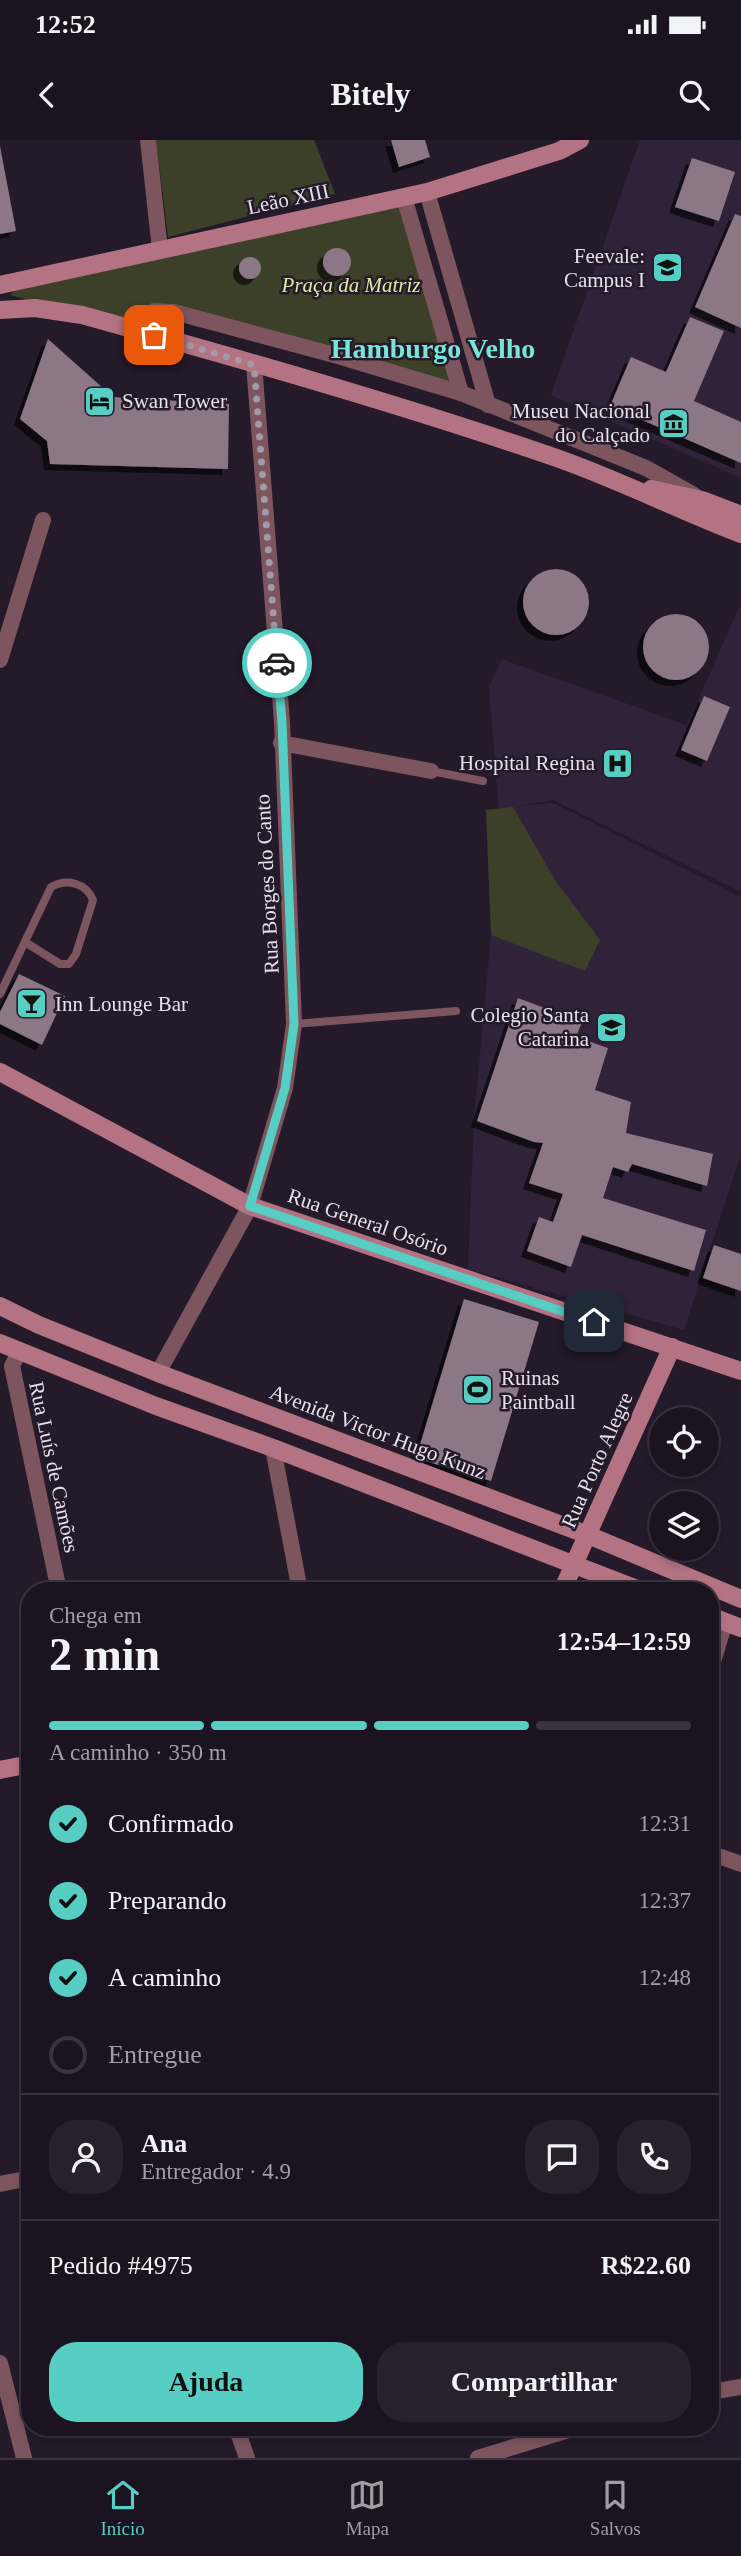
<!DOCTYPE html>
<html lang="pt">
<meta charset="utf-8">
<style>
:root{--surface:#1b1420;--page:#28212d;--text:#f1f3f6;--muted:#a09ea5;--line:#39333e;--accent:#56cec3}
body{margin:0;font-family:"Times New Roman",serif;background:var(--page);color:var(--text);height:100vh;display:flex;flex-direction:column;font-size:26px;white-space:nowrap}
*{box-sizing:border-box;margin:0}
p{font-size:23px;color:var(--muted)}
.icon{flex:none;width:38px;height:38px;fill:none;stroke:currentColor;stroke-width:2;stroke-linecap:round;stroke-linejoin:round}
.map{position:relative;flex:1;overflow:hidden}
.details{position:absolute;left:21px;top:1442px;width:698px;height:854px;display:flex;flex-direction:column;background:var(--surface);border-radius:28px;box-shadow:0 4px 10px #0003,0 0 0 2px var(--line)}
.details>*{flex:none}
.fabs{position:absolute;left:649px;top:1267px;display:grid;gap:14px}
.fabs a{display:grid;place-items:center;width:70px;height:70px;border-radius:50%;background:var(--surface);box-shadow:0 4px 10px #0003,0 0 0 2px var(--line);font-size:35px}
.pin{position:absolute;display:grid;place-items:center;width:60px;height:60px;color:#fff;margin:-30px;border-radius:14px;box-shadow:0 4px 10px #0006}
.courier{position:absolute;display:grid;place-items:center;width:70px;height:70px;margin:-35px;border:5px solid #56cec3;border-radius:50%;background:#fff;color:#222;box-shadow:0 2px 9px #0007}
.summary em{font-style:normal;font-weight:700}
.summary div{display:flex;flex-direction:column-reverse}
.summary{display:flex;align-items:center;justify-content:space-between;height:119px;padding:0 28px}
h1{font-size:46px;font-weight:700;line-height:52px}
.bar{display:grid;grid-template-columns:repeat(4,1fr);gap:10px 7px;align-content:center;height:84px;padding:0 28px}
.bar i{height:9px;border-radius:5px;background:var(--line)}
.bar .selected{background:var(--accent)}
.bar p{grid-column:span 4}
.line{display:flex;align-items:center;gap:18px;padding:0 28px;border-top:2px solid var(--line)}
.line div{flex:1}
.round{display:grid;place-items:center;flex:none;width:74px;height:74px;border-radius:28px;background:var(--page)}
ol{padding:0 28px;list-style:none}
li{display:flex;align-items:center;gap:21px;height:77px}
li p{margin-inline-start:auto}
li .icon{padding:7px;border-radius:50%;background:var(--accent);color:#111;stroke-width:4}
li:last-child{color:var(--muted)}
li i{width:38px;height:38px;border:4px solid var(--line);border-radius:50%}
.primary-button{display:flex;gap:14px;margin-top:auto;padding:14px 28px}
.primary-button a{flex:1;height:80px;border-radius:28px;background:var(--accent);color:#111;font-size:28px;font-weight:700;line-height:80px;text-align:center}
.primary-button a+a{background:var(--page);color:var(--text)}
.status{display:flex;justify-content:space-between;align-items:center;height:49px;padding:0 35px;background:var(--surface);direction:ltr}
.status svg{height:19px;fill:currentColor}
header{display:flex;justify-content:space-between;align-items:center;height:91px;padding:0 28px;background:var(--surface);font-size:32px;font-weight:700}
.tabs{display:flex;justify-content:space-around;align-items:center;height:98px;border-top:2px solid var(--line);background:var(--surface);font-size:19px;color:var(--muted)}
.tabs a{display:grid;justify-items:center;gap:4px}
.tabs .selected{color:var(--accent)}
.map>svg:first-child{display:block}
</style>
<div class="status"><b>12:52</b><svg viewBox="0 0 49 12"><path d="M0 12V9h3v3zM5 12V6h3v6zM10 12V3h3v9zM15 12V0h3v12zM26 1h20v11H26zM47 4h2v5h-2z"/></svg></div>
<header><svg class="icon" aria-label="back" viewBox="0 0 24 24"><path d="M15 5l-7 7 7 7"/></svg>Bitely<svg class="icon" aria-label="search" viewBox="0 0 24 24"><circle cx="10" cy="10" r="6"/><path d="M15 15l6 6"/></svg></header>
<div class="map">
<svg width="741" height="2318" viewBox="0 0 741 2318">
<defs>
<filter id="shadow"><feDropShadow dx="-6" dy="6" stdDeviation="0" flood-color="#0009"/></filter>
</defs>
<rect width="100%" height="100%" fill="#241a2a"/>
<g fill="#302238">
<polygon points="640,0 741,0 741,338 551,255"/>
<polygon points="741,463 741,752 553,660 520,666 553,663 741,757 741,1014 684,1190 468,1129 474,979 491,795 486,670 499,669 489,547 502,519 687,585"/>
</g>
<g fill="#3c4028">
<polygon points="156,0 314,0 335,54 168,97"/>
<polygon points="400,62 454,247 175,169 128,185 10,155 22,142"/>
<polygon points="513,667 555,740 600,800 585,831 491,795 486,670"/>
</g>
<g fill="#8b7786" filter="url(#shadow)">
<polygon points="391,0 425,0 430,17 399,27"/>
<polygon points="0,6 16,91 0,94"/>
<polygon points="692,18 735,32 719,81 675,67"/>
<polygon points="735,74 741,76 741,188 695,167"/>
<circle cx="337" cy="122" r="14"/>
<circle cx="250" cy="128" r="11"/>
<polygon points="690,177 724,191 694,261 741,282 741,323 610,266 631,217 666,232"/>
<polygon points="48,199 113,257 229,264 228,329 50,324 47,301 20,279"/>
<circle cx="556" cy="462" r="33"/>
<circle cx="676" cy="507" r="33"/>
<polygon points="704,556 730,567 707,621 681,610"/>
<polygon points="19,834 65,856 42,905 0,884 0,872"/>
<polygon points="518,858 582,882 576,897 608,908 595,950 631,962 626,993 713,1014 707,1046 632,1024 628,1032 613,1027 603,1058 706,1090 694,1131 582,1095 571,1127 527,1111 539,1077 553,1082 563,1054 529,1043 543,1003 534,1002 477,981"/>
<polygon points="714,1105 741,1114 741,1151 703,1138"/>
<polygon points="464,1159 539,1182 491,1341 416,1318"/>
</g>
<g fill="none" stroke-linecap="round" stroke-linejoin="round">
<g stroke="#7d555e" stroke-width="8">
<polyline points="431,631 483,641"/>
<path d="M0,854L51,747C67,738 86,743 93,760L76,814L69,824H60L25,802"/>
<polyline points="294,884 456,871"/>
<polyline points="710,1762 715,1791 710,1796"/>
</g>
<g stroke="#7d555e" stroke-width="16">
<polyline points="148,0 160,110"/>
<polyline points="427,52 488,265"/>
<polyline points="404,57 461,253"/>
<polyline points="129,188 154,171 174,172 338,216 461,253 646,328 694,355"/>
<polyline points="0,520 43,380"/>
<polyline points="281,603 431,631"/>
<polyline points="19,1212 12,1226 59,1451"/>
<polyline points="158,1233 250,1066 285,948 294,884 282,582 254,224"/>
<polyline points="273,1308 300,1451"/>
<polyline points="710,1532 725,1482"/>
<polyline points="710,1713 741,1724"/>
<polyline points="0,2044 30,2038"/>
<polyline points="0,2223 24,2318"/>
<polyline points="710,2252 741,2247"/>
<polyline points="236,2287 247,2318"/>
<polyline points="478,2318 578,2287"/>
</g>
<g stroke="#b37382" stroke-width="18">
<polyline points="0,145 427,52 559,11 580,0"/>
<path d="M0,170L35,168L82,175C237,218 393,262 545,314C612,336 675,369 741,394"/>
<polyline points="651,349 702,360 741,375"/>
<polyline points="0,932 250,1066 741,1231"/>
<polyline points="0,1166 39,1185 158,1233 588,1395 741,1459"/>
<polyline points="0,1203 156,1266 273,1308 642,1451"/>
<polyline points="562,1451 672,1207"/>
<polyline points="710,1476 741,1488"/>
<polyline points="0,1630 30,1624"/>
</g>
</g>
<g fill="none" stroke-linecap="round" stroke-linejoin="round">
<polyline stroke="#a29ba7" stroke-width="7" stroke-dasharray="0 12.6" points="154,195 254,225 277,523"/>
<polyline stroke="#56cec3" stroke-width="9" points="277,523 282,582 294,884 285,948 250,1066 594,1182"/>
</g>
<defs>
<symbol id="university-square" viewBox="-11 -11 22 22"><rect x="-9" y="-9" width="18" height="18" rx="4" fill="#56cec3" stroke="#241a2a"/><path d="M0-5L7-2L0 1L-7-2ZM-4 1L0 2.5L4 1V4Q0 6-4 4Z" fill="#111"/></symbol>
<symbol id="hotel-square" viewBox="-11 -11 22 22"><rect x="-9" y="-9" width="18" height="18" rx="4" fill="#56cec3" stroke="#241a2a"/><path d="M-6-4.5h1.5V1H6V5H4.5V3h-9V5H-6ZM-4 0a1.8 1.8 0 1 1 3.6 0ZM.5 0V-2.5h3Q6-2.5 6 0Z" fill="#111"/></symbol>
<symbol id="museum-square" viewBox="-11 -11 22 22"><rect x="-9" y="-9" width="18" height="18" rx="4" fill="#56cec3" stroke="#241a2a"/><path d="M0-6L6-3V-2H-6V-3ZM-5-1h2V3h-2ZM-1-1h2V3h-2ZM3-1h2V3H3ZM-6 4H6V6H-6Z" fill="#111"/></symbol>
<symbol id="hospital-square" viewBox="-11 -11 22 22"><rect x="-9" y="-9" width="18" height="18" rx="4" fill="#56cec3" stroke="#241a2a"/><path d="M-5-5h3v3.5h4V-5h3V5h-3V1.5h-4V5h-3Z" fill="#111"/></symbol>
<symbol id="bar-square" viewBox="-11 -11 22 22"><rect x="-9" y="-9" width="18" height="18" rx="4" fill="#56cec3" stroke="#241a2a"/><path d="M-6-5H6L.8 .8V4.5H3.5V6h-7V4.5H-.8V.8Z" fill="#111"/></symbol>
<symbol id="school-square" viewBox="-11 -11 22 22"><rect x="-9" y="-9" width="18" height="18" rx="4" fill="#56cec3" stroke="#241a2a"/><path d="M0-5L7-2L0 1L-7-2ZM-4 1L0 2.5L4 1V4Q0 6-4 4Z" fill="#111"/></symbol>
<symbol id="stadium-square" viewBox="-11 -11 22 22"><rect x="-9" y="-9" width="18" height="18" rx="4" fill="#56cec3" stroke="#241a2a"/><path d="M0-5a6.5 5 0 1 0 0 10a6.5 5 0 1 0 0-10ZM-3.5-1.8h7v3.6h-7Z" fill="#111"/></symbol>
</defs>
<g fill-rule="evenodd">
<use href="#university-square" x="650" y="110" width="35" height="35"/>
<use href="#hotel-square" x="82" y="244" width="35" height="35"/>
<use href="#museum-square" x="656" y="266" width="35" height="35"/>
<use href="#hospital-square" x="600" y="606" width="35" height="35"/>
<use href="#bar-square" x="14" y="846" width="35" height="35"/>
<use href="#school-square" x="594" y="870" width="35" height="35"/>
<use href="#stadium-square" x="460" y="1232" width="35" height="35"/>
</g>
<g text-anchor="middle" stroke-width="5" stroke-linejoin="round" paint-order="stroke">
<g font-size="21" fill="#e6e0eb" stroke="#241a2a">
<text transform="translate(288 59) rotate(-12)" y="7">Leão XIII</text>
<text transform="translate(267 744) rotate(-93)" y="7">Rua Borges do Canto</text>
<text transform="translate(368 1082) rotate(19)" y="7">Rua General Osório</text>
<text transform="translate(378 1292) rotate(21)" y="7">Avenida Victor Hugo Kunz</text>
<text transform="translate(597 1320) rotate(-66)" y="7">Rua Porto Alegre</text>
<text transform="translate(54 1327) rotate(78)" y="7">Rua Luís de Camões</text>
</g>
<g font-size="21" fill="#e6e0eb" stroke="#241a2a" text-anchor="end">
<text x="645" y="123">Feevale:<tspan x="645" dy="24">Campus I</tspan></text>
<text x="122" y="268" text-anchor="start">Swan Tower</text>
<text x="650" y="278">Museu Nacional<tspan x="650" dy="24">do Calçado</tspan></text>
<text x="595" y="630">Hospital Regina</text>
<text x="55" y="871" text-anchor="start">Inn Lounge Bar</text>
<text x="589" y="882">Colegio Santa<tspan x="589" dy="24">Catarina</tspan></text>
<text x="501" y="1245" text-anchor="start">Ruinas<tspan x="501" dy="24">Paintball</tspan></text>
</g>
<g font-size="21" font-style="italic" fill="#dceaa4" stroke="#241a2a">
<text x="351" y="152">Praça da Matriz</text>
</g>
<g font-size="28" font-weight="bold" fill="#7ae4d9" stroke="#241a2a">
<text x="433" y="218">Hamburgo Velho</text>
</g>
</g>
</svg>
<div class="fabs">
<a><svg class="icon" aria-label="locate" viewBox="0 0 24 24"><circle cx="12" cy="12" r="6"/><path d="M12 2v4M12 18v4M2 12h4M18 12h4"/></svg></a>
<a><svg class="icon" aria-label="layers" viewBox="0 0 24 24"><path d="M12 4l9 5-9 5-9-5zM3 14l9 5 9-5"/></svg></a>
</div>
<div class="pin" style="left:154px;top:195px;background:#ea580c"><svg class="icon" aria-label="bag" viewBox="0 0 24 24"><path d="M5 8h14l-1 12H6zM9 8a3 3 0 0 1 6 0"/></svg></div>
<div class="pin" style="left:594px;top:1182px;background:#1f2937"><svg class="icon" aria-label="home" viewBox="0 0 24 24"><path d="M3 11l9-7 9 7M6 9v11h12V9"/></svg></div>
<div class="courier" style="left:277px;top:523px"><svg class="icon" aria-label="car" viewBox="0 0 24 24"><path d="M5 17H2v-5l4-1 3-4h7l3 4 3 1v5h-3M9 17h6M6 11h13"/><circle cx="7" cy="17" r="2"/><circle cx="17" cy="17" r="2"/></svg></div>
<section class="details">
<div class="summary"><div><h1>2 min</h1><p>Chega em</p></div><em>12:54–12:59</em></div>
<div class="bar"><i class="selected"></i><i class="selected"></i><i class="selected"></i><i></i><p>A caminho · 350 m</p></div>
<ol>
<li><svg class="icon" aria-label="check" viewBox="0 0 24 24"><path d="M5 12l5 5 9-10"/></svg>Confirmado<p>12:31</p></li>
<li><svg class="icon" aria-label="check" viewBox="0 0 24 24"><path d="M5 12l5 5 9-10"/></svg>Preparando<p>12:37</p></li>
<li><svg class="icon" aria-label="check" viewBox="0 0 24 24"><path d="M5 12l5 5 9-10"/></svg>A caminho<p>12:48</p></li>
<li><i></i>Entregue</li>
</ol>
<div class="line" style="height:126px"><a class="round"><svg class="icon" aria-label="person" viewBox="0 0 24 24"><circle cx="12" cy="8" r="4"/><path d="M4 21q1-7 8-7t8 7"/></svg></a><div><b>Ana</b><p>Entregador · 4.9</p></div><a class="round"><svg class="icon" aria-label="chat" viewBox="0 0 24 24"><path d="M4 5h16v11H9l-5 4z"/></svg></a><a class="round"><svg class="icon" aria-label="phone" viewBox="0 0 24 24"><path d="M5 4h4l2 5-3 2q2 4 5 5l2-3 5 2v4C11 20 4 13 5 4z"/></svg></a></div>
<div class="line" style="height:91px"><div>Pedido #4975</div><b>R$22.60</b></div>
<div class="primary-button"><a>Ajuda</a><a>Compartilhar</a></div>
</section>
</div>
<nav class="tabs">
<a class="selected"><svg class="icon" aria-label="home" viewBox="0 0 24 24"><path d="M3 11l9-7 9 7M6 9v11h12V9"/></svg>Início</a>
<a><svg class="icon" aria-label="map" viewBox="0 0 24 24"><path d="M3 6l6-2 6 2 6-2v14l-6 2-6-2-6 2zM9 4v14M15 6v14"/></svg>Mapa</a>
<a><svg class="icon" aria-label="saved" viewBox="0 0 24 24"><path d="M7 4h10v16l-5-4-5 4z"/></svg>Salvos</a>
</nav>
